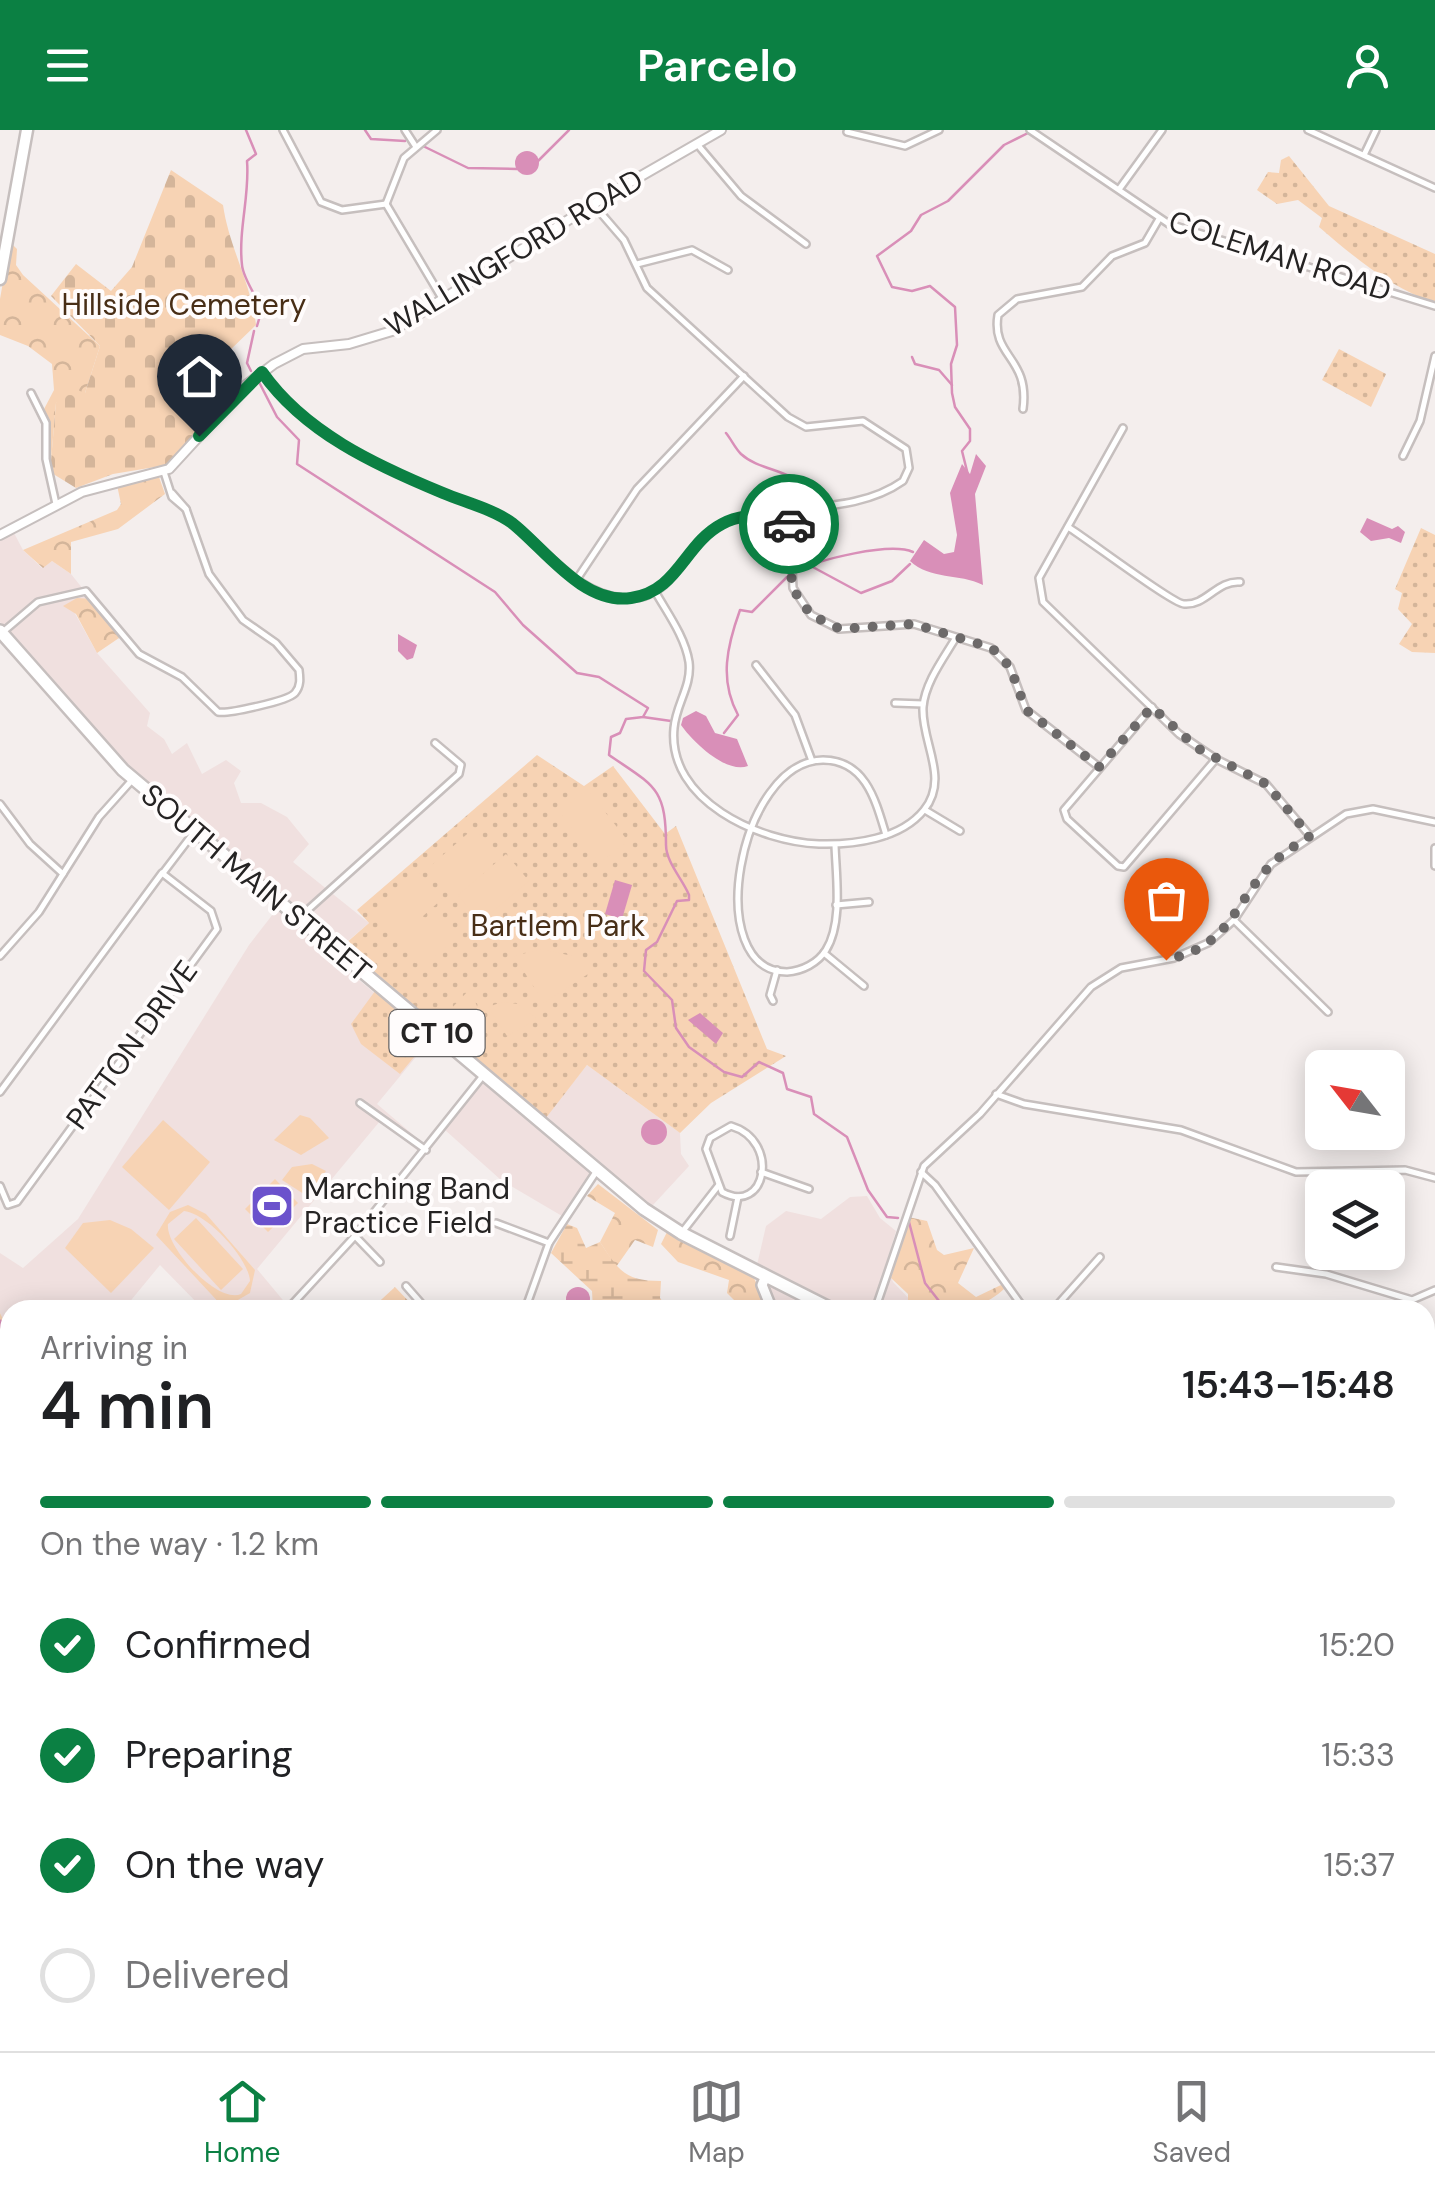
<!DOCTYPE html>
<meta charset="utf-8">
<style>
:root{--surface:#fff;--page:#f6f6f6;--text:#202124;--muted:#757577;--line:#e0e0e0;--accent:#0b8043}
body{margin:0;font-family:"DM Sans",sans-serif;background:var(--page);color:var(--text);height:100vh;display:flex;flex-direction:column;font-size:38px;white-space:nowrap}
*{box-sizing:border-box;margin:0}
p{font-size:32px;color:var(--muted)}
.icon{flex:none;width:55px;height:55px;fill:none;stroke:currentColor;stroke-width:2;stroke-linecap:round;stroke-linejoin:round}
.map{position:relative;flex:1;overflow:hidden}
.sheet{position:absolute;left:0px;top:1170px;width:1435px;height:752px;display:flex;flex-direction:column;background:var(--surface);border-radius:30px 30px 0 0;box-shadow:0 5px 25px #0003}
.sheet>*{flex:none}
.needle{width:65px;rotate:301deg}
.tools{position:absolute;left:1305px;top:920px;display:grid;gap:20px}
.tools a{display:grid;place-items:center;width:100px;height:100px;border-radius:15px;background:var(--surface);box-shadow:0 5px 25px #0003;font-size:50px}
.pin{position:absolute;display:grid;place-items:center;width:85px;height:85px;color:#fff;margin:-102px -42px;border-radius:50% 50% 50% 0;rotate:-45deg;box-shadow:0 0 10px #0007}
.pin .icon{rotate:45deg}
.courier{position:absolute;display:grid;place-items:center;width:100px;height:100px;margin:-50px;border:8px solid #0b8043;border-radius:50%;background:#fff;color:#222;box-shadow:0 2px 12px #0007}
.headline em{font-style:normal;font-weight:600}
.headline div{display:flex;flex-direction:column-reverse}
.headline{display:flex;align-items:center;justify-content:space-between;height:170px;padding:0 40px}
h1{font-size:65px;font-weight:600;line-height:75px}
.bar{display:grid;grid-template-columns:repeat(4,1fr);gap:15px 10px;align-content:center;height:120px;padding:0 40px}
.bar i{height:12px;border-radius:8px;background:var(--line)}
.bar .active{background:var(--accent)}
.bar p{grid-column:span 4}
ol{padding:0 40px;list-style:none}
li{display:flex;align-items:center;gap:30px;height:110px}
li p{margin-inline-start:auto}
li .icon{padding:10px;border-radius:50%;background:var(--accent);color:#fff;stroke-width:4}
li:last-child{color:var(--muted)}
li i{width:55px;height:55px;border:5px solid var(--line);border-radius:50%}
header{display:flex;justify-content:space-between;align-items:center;height:130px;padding:0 40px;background:var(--accent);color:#fff;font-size:45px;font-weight:600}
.dock{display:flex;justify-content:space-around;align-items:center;height:140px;border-top:2px solid var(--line);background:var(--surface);font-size:28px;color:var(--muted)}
.dock a{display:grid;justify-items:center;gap:5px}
.dock .active{color:var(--accent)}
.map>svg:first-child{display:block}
</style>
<header><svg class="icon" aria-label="menu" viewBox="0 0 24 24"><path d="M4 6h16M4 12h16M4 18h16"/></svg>Parcelo<svg class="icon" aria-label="person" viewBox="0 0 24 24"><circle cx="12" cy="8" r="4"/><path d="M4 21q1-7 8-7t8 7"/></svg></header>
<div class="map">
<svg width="1435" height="1921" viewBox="0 0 1435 1921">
<defs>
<pattern id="grass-dots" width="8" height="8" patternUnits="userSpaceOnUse" patternTransform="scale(2.5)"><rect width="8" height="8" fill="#f7d3b4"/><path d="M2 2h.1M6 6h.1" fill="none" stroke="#d4b59a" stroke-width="1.8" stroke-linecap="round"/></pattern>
<pattern id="forest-crowns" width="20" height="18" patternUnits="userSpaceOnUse" patternTransform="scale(2.5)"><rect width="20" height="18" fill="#f7d3b4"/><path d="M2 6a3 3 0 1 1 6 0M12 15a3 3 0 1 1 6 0" fill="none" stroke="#d4b59a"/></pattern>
<pattern id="wetland-marsh" width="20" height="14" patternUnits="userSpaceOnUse" patternTransform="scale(2.5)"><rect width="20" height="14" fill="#f7d3b4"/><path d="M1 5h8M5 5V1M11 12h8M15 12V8" fill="none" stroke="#d4b59a"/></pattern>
<pattern id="cemetery-stones" width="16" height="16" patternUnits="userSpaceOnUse" patternTransform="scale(2.5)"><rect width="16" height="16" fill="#f7d3b4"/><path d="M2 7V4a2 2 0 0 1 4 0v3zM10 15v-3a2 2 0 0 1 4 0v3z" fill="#d4b59a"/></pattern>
</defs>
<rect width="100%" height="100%" fill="#f4eeed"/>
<g fill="#f0e0df">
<polygon points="14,403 23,420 42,438 52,431 71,444 91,469 73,480 97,523 150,583 147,596 164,609 172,624 187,613 202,644 226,630 241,641 234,653 241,673 261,673 287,687 309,714 293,732 369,793 342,816 313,811 430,910 377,974 424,1014 418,1021 380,991 257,1139 287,1175 282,1180 204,1180 160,1135 123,1180 10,1180 10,1203 0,1183 0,1123 23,1138 78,1089 249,815 273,784 274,760 119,629 0,492 0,409"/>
<polygon points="587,935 680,1003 681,1024 689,1036 652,1076 544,989"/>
<polygon points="484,951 591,1042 562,1086 501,1050 445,1000"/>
<polygon points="867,1066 880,1088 896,1101 886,1134 893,1152 920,1180 775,1180 769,1160 775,1144 757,1135 766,1096 786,1081 821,1089 850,1067"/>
</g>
<g fill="url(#grass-dots)">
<path d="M1289,26L1329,76L1435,124V173C1391,158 1354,127 1319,97L1322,88L1298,70L1277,74L1257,60L1268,42L1279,43L1281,30Z"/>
<polygon points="1339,219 1386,244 1371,277 1322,250"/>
<polygon points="1421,398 1435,405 1435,523 1412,522 1399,514 1412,494 1398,479 1402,463 1395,459"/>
<polygon points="537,625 584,656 613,636 665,704 676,696 767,919 786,926 711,973 680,1003 587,935 542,993 439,905 424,915 400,944 361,914 351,894 378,857 337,821 369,793 357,780"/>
<polygon points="0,1183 10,1203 10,1239 0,1224"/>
<polygon points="296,1912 386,1912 390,1917 381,1921 285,1921"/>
</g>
<g fill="url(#forest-crowns)">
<polygon points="10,112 17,119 16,135 23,145 100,216 85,263 56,273 50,342 50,293 43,281 54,260 52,234 28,216 0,205 0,169"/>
<polygon points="159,347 165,364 118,399 71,412 71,444 52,431 43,438 23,420 117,380 121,374 117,355"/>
<polygon points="77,468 91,469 119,508 97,523 76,484 63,476"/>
<polygon points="598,1054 658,1100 653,1117 635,1110 616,1137 600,1112 615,1083 587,1066"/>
<path d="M908,1087L927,1091L937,1120L944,1125L974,1118L958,1153L976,1167L1003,1154L1004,1159C981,1181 936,1191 908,1172V1164L891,1148Z"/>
<polygon points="667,1102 753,1146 767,1176 734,1180 735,1171 727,1163 729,1150 678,1132 661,1114"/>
</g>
<path fill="url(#wetland-marsh)" d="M567,1094L577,1098L586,1118L600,1112C619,1141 625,1151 661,1151L660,1168L665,1175L695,1180H593L592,1161L551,1123Z"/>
<g fill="url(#cemetery-stones)">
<path d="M171,40L223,75C229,117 251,153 256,195L198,251L221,278L167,335L113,344L76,358L50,342L56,273L70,257L85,263L100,216L51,166L76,134L111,161L132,137Z"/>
<polygon points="395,1157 417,1180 370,1180"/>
</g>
<g fill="#f7d3b4" fill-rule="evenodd">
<polygon points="587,659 628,711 600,733 559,682"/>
<polygon points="474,698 497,725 451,764 428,738"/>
<polygon points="506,724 529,751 480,792 458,765"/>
<polygon points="419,743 442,769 422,787 440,792 456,809 425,834 415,833 375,781"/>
<polygon points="542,819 572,826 591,842 544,873 514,826"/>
<polygon points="470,859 481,886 472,907 446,884"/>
<polygon points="502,872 518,874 537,889 507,906 488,877"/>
<polygon points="300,985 310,988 329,1008 301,1025 274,1010"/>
<polygon points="163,990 210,1032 169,1080 122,1037"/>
<polygon points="312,1034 326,1041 307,1066 282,1050 292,1037"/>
<polygon points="275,1049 298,1073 268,1102 245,1079"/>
<path d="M188,1075L206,1084L255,1140L250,1163L224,1178L156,1105L170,1082ZM184,1081C207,1083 249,1129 250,1151L241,1164C217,1174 165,1117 168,1094Z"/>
<polygon points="196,1088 243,1139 221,1160 174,1109"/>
<polygon points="110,1090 131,1099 154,1118 111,1163 65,1118 83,1093"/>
</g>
<g fill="#d98fb8">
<circle cx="527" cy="33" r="12"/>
<path d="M976,324L986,336L975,364L983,455C959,443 930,450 910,431L924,410L944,424L954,422L957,405L950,363L962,334L970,344Z"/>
<polygon points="1367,388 1392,399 1398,396 1405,402 1401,413 1389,408 1371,411 1360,402"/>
<polygon points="398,504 417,515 413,528 407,530 398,521"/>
<path d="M696,581L706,586L715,603L737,609L748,636C726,644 693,612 681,595L683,588Z"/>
<polygon points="615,750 632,755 622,789 605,784"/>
<polygon points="700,883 723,903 716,914 688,890"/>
<circle cx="654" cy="1002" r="13"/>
<circle cx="578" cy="1169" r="12"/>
</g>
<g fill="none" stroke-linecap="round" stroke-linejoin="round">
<g stroke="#d98fb8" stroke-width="2.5">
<path d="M246,0L256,24L247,31C250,65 238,100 242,135C243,148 256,166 262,179L257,196"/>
<polyline points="365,0 371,9 405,11"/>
<polyline points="423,16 468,38 517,39"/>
<polyline points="538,31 569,0"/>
<polyline points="912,227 915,234 939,240 952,255"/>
<polyline points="251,241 247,233 254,201"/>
<path d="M259,252L277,287L299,310L297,334L495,462L523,495L577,543L599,547L648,578L643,587L626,589L620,603L611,607L609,625C654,656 666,657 666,715C666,732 683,750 689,765V770L677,771L657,812L646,820L644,841L672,870L676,898L689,917L724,942L742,947L759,932L783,943L787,959L811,967L814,984L847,1007L868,1060L887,1087L898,1088"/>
<path d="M726,303C731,309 735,318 741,324C764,345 805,337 813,375"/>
<polyline points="968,345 962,321 970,311 970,299 955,277 952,263 951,234 957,215 955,177 930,156 912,161 892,157 877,126 911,101 921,85 948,71 1004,15 1028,3"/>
<polyline points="813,382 818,419 815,429"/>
<polyline points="809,435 861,463 892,451 910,434"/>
<path d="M795,442C819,429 890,412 913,422"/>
<polyline points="643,587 671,591"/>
<path d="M724,603L738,585C719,550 727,516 740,480L752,482L787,447"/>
<polyline points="909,1092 925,1153 946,1180"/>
<polyline points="1425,1419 1435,1408"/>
<polyline points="461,1912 463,1921"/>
<polyline points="487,1912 489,1921"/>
</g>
<polyline stroke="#d98fb8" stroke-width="5" points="0,1192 10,1212"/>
<polyline stroke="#d98fb8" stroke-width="8" points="1425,1231 1435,1230"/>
<defs>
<g id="minor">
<polyline points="283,0 321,72 342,80 386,74"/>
<polyline points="405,0 416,17"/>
<polyline points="1030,0 1169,94 1435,176"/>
<polyline points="1308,0 1435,58"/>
<polyline points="847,2 905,16 939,0"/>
<polyline points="697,14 741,66 806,114"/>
<polyline points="1364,25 1376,0"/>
<polyline points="1120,58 1162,0"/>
<polyline points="386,74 443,170"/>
<polyline points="386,74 404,28 437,0"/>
<polyline points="637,134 692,120 728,140"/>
<path d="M263,243C304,303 376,335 442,363C464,372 493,379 512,393C547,419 575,463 622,468C676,475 684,409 727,392C782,371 852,387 903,351L909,338L906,319L863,291L806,297L788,287L647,158L624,110L593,74"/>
<polyline points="31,263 46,293 46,329 56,374"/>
<path d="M1023,279C1030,227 991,227 998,185L1017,169L1082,157L1112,126L1145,113L1159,89"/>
<polyline points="1123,298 1039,448 1043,472 1179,604 1216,629 1266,654 1310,706"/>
<polyline points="1403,326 1420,291 1435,226"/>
<polyline points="164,342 172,367 186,379 172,363"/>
<polyline points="789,383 793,458 811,485 839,499 914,494 991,518 1010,537 1026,580 1099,637"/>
<path d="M1068,397C1086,408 1173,474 1184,474C1206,476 1217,450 1240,452"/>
<polyline points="577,449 637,359 744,246"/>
<path d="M656,463C668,484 685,507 689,532C692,556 676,574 674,598C667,671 760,712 819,714C854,715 901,709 924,680C950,648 921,612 923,577C925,553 943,529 955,509"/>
<path d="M4,501L38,472L86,461L139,524L182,547L218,582C228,584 288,571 295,563C301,556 300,548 299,540L276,513L243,490L209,444L186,379"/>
<polyline points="756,535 795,585 812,631"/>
<polyline points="895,573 923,574"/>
<polyline points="1152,577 1064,680 1067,689 1118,736 1124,737 1215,630"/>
<polyline points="0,674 30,714 63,744"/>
<polyline points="925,680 960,701"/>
<path d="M835,715C836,746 843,793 826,820C818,833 802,841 787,842C701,842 738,631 823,630C866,630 876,672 886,705"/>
<polyline points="1435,718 1435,736"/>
<polyline points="163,743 195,701"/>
<polyline points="836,775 869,772"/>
<polyline points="301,786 459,644 461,635 435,613"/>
<polyline points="1234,790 1328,882"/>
<polyline points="824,823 864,856"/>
<polyline points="0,826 39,782 99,687 133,649"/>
<polyline points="773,871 770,865 777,840"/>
<polyline points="0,962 162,743 211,781 217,799 17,1072 8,1075 0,1056"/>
<polyline points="996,964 1024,974 1181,1000 1296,1042 1405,1040 1435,1048"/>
<polyline points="360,973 426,1020"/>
<path d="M731,996C781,1011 766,1086 722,1062L706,1019L710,1008Z"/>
<polyline points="761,1042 809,1059"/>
<polyline points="921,1042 935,1055 1025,1180"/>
<polyline points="496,1093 549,1113"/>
<polyline points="683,1101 718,1056"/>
<polyline points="355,1106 380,1132"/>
<polyline points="730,1106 738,1067"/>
<polyline points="1276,1137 1326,1144 1412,1170 1435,1160"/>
<polyline points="406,1156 427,1180"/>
<polyline points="287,1180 355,1106 482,947"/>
<polyline points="525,1180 549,1113 596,1042"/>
<polyline points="875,1180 924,1036 980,984 1091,857 1121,838 1174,828 1208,813 1234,790 1271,734 1346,684 1373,679 1435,692"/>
<polyline points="1053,1180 1100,1127"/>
<polyline points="1425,1271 1435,1277"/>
<polyline points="1425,1380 1435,1386"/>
<polyline points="0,1565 10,1573"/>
<polyline points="1425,1570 1435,1578"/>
<polyline points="0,1671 10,1684"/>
<polyline points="0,1752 10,1744"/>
<polyline points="1425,1782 1435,1787"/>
<polyline points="0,1867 10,1861"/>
<polyline points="1425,1874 1435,1867"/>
<polyline points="576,1912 585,1921"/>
<polyline points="913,1912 931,1921"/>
<polyline points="1094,1912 1113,1921"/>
<polyline points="1269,1912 1295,1921"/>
<polyline points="1376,1912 1380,1921"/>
<polyline points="227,1921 232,1912"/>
<polyline points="768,1921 774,1912"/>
<polyline points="863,1921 870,1912"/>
<polyline points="1047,1921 1052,1912"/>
<polyline points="1217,1921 1220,1912"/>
</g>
<polyline id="tertiary" points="0,405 82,362 169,339 246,255 274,234 303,219 349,214 392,201 608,65 721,0"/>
<g id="secondary">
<polyline points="766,1146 762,1155 772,1180"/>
<polyline points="627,1921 634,1912"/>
</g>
<polyline id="primary" points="0,149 27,0"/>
<g id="trunk">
<polyline points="0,501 123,640 644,1079 681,1103 833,1180"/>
<polyline points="1425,1610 1435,1616"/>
</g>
</defs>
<use href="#minor" stroke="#c6bfbe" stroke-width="10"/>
<use href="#tertiary" stroke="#c6bfbe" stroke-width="12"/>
<use href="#secondary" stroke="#c6bfbe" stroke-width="14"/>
<use href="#primary" stroke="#c6bfbe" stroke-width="15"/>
<use href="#trunk" stroke="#c6bfbe" stroke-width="16"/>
<use href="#minor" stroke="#fff" stroke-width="5"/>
<use href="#tertiary" stroke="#fff" stroke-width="8"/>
<use href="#secondary" stroke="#fff" stroke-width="9"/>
<use href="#primary" stroke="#fff" stroke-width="10"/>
<use href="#trunk" stroke="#fff" stroke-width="11"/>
</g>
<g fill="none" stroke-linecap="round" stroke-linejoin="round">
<path stroke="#6d6a6a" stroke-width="10" stroke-dasharray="0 18" d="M789,394L792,458L811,485L840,499L914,494L992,518L1010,537L1026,580L1099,637L1152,577L1197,618L1266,654L1310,706C1295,716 1279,725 1267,739C1231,780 1229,816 1166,830"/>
<path stroke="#0b8043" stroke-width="12" d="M199,306L262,242C304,302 375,335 443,363C464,372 493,379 512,393C545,419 583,475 631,468C678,462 684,414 722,394C742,383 768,385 790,383L789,394"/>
</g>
<defs>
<symbol id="stadium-square" viewBox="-11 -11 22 22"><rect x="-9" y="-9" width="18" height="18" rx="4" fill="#6b52cc" stroke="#fffcfc"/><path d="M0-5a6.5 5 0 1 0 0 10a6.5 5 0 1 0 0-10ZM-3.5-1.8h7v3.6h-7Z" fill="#fff"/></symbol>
</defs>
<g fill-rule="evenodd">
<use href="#stadium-square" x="247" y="1051" width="50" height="50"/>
</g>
<g text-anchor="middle" stroke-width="8" stroke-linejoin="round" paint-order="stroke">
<rect fill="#fffcfc" stroke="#666464" stroke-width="2.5" x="389.5" y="880" width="95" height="46" rx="8"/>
<g font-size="28" font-weight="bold" fill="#252323">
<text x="437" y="913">CT 10</text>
</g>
<g font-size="30" fill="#252323" stroke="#fffcfc">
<text transform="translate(514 123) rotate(-31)" y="10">WALLINGFORD ROAD</text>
<text transform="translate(1280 126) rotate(18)" y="10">COLEMAN ROAD</text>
<text transform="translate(256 753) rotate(40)" y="10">SOUTH MAIN STREET</text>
<text transform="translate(132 915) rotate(-54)" y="10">PATTON DRIVE</text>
</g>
<g font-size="30" fill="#482e16" stroke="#fffcfc">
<text x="184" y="185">Hillside Cemetery</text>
<text x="558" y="806">Bartlem Park</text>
</g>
<g font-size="30" fill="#252323" stroke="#fffcfc" text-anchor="start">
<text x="304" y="1069">Marching Band<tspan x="304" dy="34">Practice Field</tspan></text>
</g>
</g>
</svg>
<div class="tools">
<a><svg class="needle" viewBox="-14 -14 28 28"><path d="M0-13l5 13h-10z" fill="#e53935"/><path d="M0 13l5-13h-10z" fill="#757577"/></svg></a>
<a><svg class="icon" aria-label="layers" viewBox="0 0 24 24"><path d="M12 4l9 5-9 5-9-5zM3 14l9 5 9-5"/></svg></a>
</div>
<div class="pin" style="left:1166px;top:830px;background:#ea580c"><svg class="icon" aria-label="bag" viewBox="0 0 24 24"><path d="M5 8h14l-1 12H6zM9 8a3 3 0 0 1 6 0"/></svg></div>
<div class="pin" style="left:199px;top:306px;background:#1f2937"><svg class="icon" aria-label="home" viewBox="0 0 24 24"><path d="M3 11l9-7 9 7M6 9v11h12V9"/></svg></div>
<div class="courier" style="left:789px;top:394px"><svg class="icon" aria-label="car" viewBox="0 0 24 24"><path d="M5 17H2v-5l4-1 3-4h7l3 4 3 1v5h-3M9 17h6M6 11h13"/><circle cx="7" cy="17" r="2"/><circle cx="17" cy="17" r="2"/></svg></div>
<section class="sheet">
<div class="headline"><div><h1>4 min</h1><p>Arriving in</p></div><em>15:43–15:48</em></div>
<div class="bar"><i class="active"></i><i class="active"></i><i class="active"></i><i></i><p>On the way · 1.2 km</p></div>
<ol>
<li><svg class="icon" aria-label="check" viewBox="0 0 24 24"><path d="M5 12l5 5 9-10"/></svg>Confirmed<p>15:20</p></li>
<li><svg class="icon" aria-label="check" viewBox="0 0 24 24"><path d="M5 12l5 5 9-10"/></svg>Preparing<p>15:33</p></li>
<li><svg class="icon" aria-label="check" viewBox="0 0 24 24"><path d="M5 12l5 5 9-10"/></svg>On the way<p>15:37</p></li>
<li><i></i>Delivered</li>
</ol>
</section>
</div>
<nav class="dock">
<a class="active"><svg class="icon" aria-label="home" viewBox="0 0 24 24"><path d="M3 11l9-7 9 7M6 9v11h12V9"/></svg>Home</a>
<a><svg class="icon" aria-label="map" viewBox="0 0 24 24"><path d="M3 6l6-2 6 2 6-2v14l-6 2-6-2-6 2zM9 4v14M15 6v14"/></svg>Map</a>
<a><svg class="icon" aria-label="saved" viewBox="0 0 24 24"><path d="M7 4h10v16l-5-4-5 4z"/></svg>Saved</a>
</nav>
